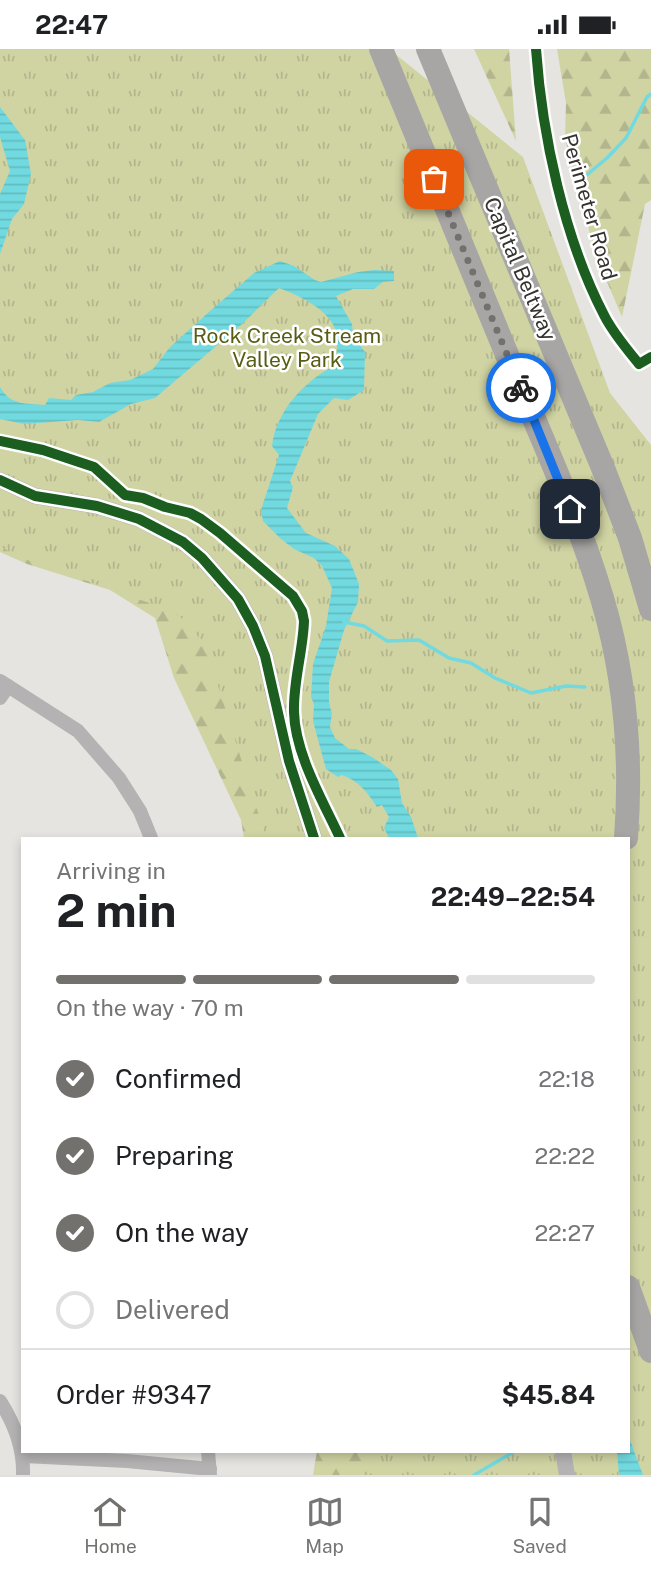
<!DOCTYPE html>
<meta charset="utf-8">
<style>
:root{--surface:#fff;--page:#f6f6f6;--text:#202124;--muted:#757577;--line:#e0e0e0;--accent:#72716e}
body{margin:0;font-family:"Public Sans",sans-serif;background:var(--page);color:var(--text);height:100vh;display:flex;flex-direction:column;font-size:26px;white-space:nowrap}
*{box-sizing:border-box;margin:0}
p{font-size:23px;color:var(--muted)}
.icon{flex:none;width:38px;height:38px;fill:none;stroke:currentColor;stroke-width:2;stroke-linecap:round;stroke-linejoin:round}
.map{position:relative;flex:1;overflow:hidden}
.details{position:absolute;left:21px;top:788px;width:609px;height:616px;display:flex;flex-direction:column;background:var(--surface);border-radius:0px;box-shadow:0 4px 10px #0003}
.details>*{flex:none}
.pin{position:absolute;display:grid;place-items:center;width:60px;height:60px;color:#fff;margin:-30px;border-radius:14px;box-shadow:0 4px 10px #0006}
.courier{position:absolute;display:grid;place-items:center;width:70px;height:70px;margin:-35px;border:5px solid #1a73e8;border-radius:50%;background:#fff;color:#222;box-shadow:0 2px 9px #0007}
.overview em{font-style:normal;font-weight:700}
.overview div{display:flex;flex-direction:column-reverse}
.overview{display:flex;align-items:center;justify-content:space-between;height:119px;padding:0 35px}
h1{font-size:46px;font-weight:700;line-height:52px}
.bar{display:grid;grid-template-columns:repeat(4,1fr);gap:10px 7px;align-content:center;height:84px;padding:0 35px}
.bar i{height:9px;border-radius:5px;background:var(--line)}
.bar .active{background:var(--accent)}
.bar p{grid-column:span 4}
.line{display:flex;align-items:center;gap:18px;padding:0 35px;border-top:2px solid var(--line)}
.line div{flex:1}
ol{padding:0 35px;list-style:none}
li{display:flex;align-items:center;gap:21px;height:77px}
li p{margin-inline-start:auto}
li .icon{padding:7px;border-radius:50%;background:var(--accent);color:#fff;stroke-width:4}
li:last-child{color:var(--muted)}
li i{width:38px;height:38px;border:4px solid var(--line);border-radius:50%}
.status{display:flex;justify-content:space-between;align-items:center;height:49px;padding:0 35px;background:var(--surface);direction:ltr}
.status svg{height:19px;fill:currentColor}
.menu{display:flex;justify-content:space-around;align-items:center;height:98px;border-top:2px solid var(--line);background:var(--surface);font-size:19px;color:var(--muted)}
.menu a{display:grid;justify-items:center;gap:4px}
.menu .active{color:var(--accent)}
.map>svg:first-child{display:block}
</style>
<div class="status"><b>22:47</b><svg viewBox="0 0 49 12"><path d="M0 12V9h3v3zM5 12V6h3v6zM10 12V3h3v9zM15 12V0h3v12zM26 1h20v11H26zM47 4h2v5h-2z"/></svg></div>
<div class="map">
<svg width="651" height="1426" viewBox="0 0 651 1426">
<defs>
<pattern id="forest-firs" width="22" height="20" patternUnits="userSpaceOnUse" patternTransform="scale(1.75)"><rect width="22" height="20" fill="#d0d4a3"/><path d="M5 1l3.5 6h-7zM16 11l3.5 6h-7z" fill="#b3b68d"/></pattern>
<pattern id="park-tufts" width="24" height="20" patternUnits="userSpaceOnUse" patternTransform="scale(1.75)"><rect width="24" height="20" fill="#d0d4a3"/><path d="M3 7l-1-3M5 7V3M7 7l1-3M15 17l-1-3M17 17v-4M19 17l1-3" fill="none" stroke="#b3b68d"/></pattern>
<pattern id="water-rules" width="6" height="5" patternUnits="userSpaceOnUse" patternTransform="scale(1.75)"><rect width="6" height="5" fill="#71dae0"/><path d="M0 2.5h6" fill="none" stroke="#62bcc0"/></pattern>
</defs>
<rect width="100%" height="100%" fill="#e5e4e0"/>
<g fill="url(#forest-firs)">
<polygon points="474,0 509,0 516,92"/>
<polygon points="557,0 651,0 651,151 645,155 622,268 596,207 565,89 566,54"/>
<polygon points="0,449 192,523 304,789 244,789 241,771 174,629 155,569 110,541 27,515 0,503"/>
<polygon points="317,1402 549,1402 522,1426 313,1426"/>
</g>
<path fill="url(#park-tufts)" d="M0,0H389L523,108L610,344L651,396V1426H363L366,1402H628V789H266L208,605C199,586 189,574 172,562L30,512L0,498Z"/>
<g fill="url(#water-rules)">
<polygon points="0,58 25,91 31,125 24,155 12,170 0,205 0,145 10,122 0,88"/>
<path d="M280,212L294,217L315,231L321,233L358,223L374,221L394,222V232L383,233L374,240H353L336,247L352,275L353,286L365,303L364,341L348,351L334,349L318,365L290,432L293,438L287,459L306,484L335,497L349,510L359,535L358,553L344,581L329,633V655L332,664L330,678L335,689L349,700H356L372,708L391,721L398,730L402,754L411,768L418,789H389L384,779L389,768L382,756L377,758C367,743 359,732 342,726L338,728L326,720L313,672L314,655L311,648L313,615L326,577L332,539L322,517L314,509L294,500L281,490L263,472L261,461L279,406L272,397C276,362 305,331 336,316C336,306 339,291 336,282C329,260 298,246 279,239L241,276L155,349L131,355L99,373L78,371L24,375L0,370V338C11,357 25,354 45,356L49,349L71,351L76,346L93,343L110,334L130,331L153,320L170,298L210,262L254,224Z"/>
<polygon points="628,1386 643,1426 619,1426 617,1402 628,1402"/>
</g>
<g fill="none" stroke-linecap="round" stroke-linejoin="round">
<g stroke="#71dae0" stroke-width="3.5">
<polyline points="582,130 607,109 626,89 647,48 651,45"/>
<polyline points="344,573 364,577 387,592 419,591 449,609 471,614 495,629 531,644 566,637 585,638"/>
<polyline points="474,1426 515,1402"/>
</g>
<g stroke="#b4b2b2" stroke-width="14">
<path d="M536,0C542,86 564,189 604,266C613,284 626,299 639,315L651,308"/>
<polyline points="0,632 78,682 119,729 140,762 151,789"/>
<polyline points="0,649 8,637"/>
<path d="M0,1352C14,1374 24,1400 23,1426"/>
<polyline points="208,1402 210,1426"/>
<polyline points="24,1407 127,1412 210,1420"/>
</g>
<g stroke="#b4b2b2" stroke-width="16">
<polyline points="0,431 35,447 97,457 139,470 183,493 202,509 238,550 253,577 265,607 289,712 314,789"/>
<polyline points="563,1402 567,1426"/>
</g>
<g stroke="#a8a6a4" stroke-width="24">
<path d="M381,0C424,104 467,208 510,313C542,390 578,468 602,549C625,626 632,709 626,789"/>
<polyline points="428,0 603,419 630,489 651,560"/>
<polyline points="628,1238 651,1302"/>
</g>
<defs>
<g id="cycleway">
<path d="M536,0C542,86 564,189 604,266C613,284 626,299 639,315L651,308"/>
<path d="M0,392L43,401L94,418L125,446L143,449L165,458L190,464L201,470L220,484L293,547L302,562L304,572C303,602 293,633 294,663C295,705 323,752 340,789"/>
<polyline points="0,431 35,447 97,457 139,470 183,493 202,509 238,550 253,577 265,607 289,712 314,789"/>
</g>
</defs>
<use href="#cycleway" stroke="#fff" stroke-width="15"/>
<use href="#cycleway" stroke="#1b5e20" stroke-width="10"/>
</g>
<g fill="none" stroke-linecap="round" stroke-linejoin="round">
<polyline stroke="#72716e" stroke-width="7" stroke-dasharray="0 12.6" points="434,130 521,339"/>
<polyline stroke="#1a73e8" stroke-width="9" points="521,339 570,460"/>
</g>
<g text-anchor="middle" stroke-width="5" stroke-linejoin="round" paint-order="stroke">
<g font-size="21" fill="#343330" stroke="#fff">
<text transform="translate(589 158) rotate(74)" y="7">Perimeter Road</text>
<text transform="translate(520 220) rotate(67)" y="7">Capital Beltway</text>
</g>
<g font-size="21" fill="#585c14" stroke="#fff">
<text x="287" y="294">Rock Creek Stream<tspan x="287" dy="24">Valley Park</tspan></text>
</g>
</g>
</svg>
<div class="pin" style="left:434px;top:130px;background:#ea580c"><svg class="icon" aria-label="bag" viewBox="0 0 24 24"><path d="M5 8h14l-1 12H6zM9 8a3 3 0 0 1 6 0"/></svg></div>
<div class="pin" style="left:570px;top:460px;background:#1f2937"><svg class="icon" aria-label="home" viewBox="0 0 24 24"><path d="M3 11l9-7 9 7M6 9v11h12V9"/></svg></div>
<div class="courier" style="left:521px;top:339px"><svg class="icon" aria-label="bike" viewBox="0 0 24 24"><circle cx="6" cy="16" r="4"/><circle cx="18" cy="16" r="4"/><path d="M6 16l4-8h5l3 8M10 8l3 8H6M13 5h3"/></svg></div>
<section class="details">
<div class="overview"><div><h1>2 min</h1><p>Arriving in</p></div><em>22:49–22:54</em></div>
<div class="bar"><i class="active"></i><i class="active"></i><i class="active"></i><i></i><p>On the way · 70 m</p></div>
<ol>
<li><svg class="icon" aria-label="check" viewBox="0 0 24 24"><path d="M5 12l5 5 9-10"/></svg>Confirmed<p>22:18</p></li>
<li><svg class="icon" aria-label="check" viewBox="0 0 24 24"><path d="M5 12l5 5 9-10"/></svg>Preparing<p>22:22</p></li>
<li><svg class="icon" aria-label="check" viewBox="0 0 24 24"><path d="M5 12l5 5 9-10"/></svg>On the way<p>22:27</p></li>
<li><i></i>Delivered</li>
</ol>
<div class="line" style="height:91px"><div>Order #9347</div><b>$45.84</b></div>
</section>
</div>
<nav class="menu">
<a class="active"><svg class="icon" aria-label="home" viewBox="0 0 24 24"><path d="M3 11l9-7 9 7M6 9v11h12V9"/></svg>Home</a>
<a><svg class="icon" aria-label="map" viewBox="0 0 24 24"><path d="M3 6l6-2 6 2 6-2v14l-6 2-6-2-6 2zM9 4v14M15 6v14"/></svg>Map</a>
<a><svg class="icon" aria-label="saved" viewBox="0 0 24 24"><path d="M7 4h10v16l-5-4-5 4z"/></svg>Saved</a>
</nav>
